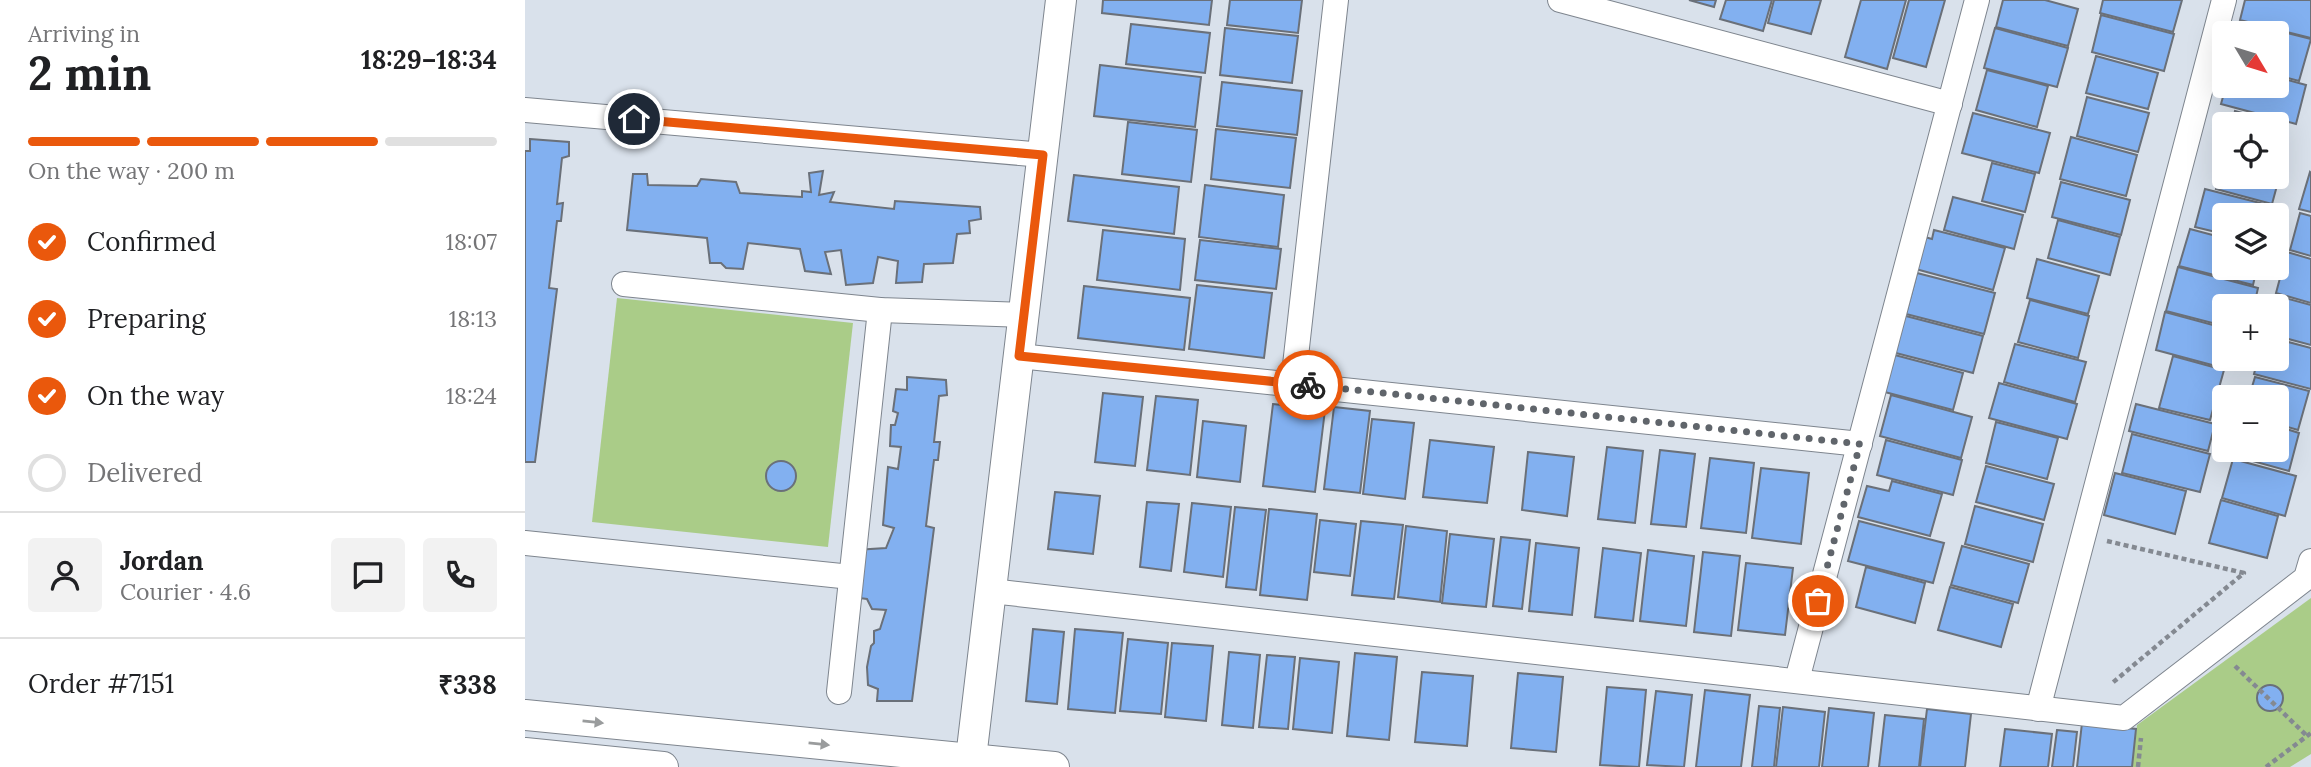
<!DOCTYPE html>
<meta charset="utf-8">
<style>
:root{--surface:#fff;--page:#f2f2f2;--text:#202124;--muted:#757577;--line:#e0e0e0;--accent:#ea580c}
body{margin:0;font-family:Lora,serif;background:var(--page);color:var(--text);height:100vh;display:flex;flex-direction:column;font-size:26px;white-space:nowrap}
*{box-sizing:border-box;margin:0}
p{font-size:23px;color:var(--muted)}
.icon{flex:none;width:38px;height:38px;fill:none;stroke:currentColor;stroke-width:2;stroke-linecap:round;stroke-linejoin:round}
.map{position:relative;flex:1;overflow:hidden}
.side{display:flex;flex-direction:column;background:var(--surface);width:525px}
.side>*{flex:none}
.needle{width:46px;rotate:128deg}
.buttons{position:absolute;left:1687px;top:21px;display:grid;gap:14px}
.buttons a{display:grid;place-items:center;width:77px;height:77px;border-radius:7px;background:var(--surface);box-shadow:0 7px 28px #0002;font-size:35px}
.pin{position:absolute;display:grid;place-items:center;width:60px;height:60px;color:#fff;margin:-30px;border:4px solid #fff;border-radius:50%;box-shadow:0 2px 7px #0007}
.courier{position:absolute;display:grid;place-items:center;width:70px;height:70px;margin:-35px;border:5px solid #ea580c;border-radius:50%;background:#fff;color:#222;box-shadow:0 2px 9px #0007}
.summary em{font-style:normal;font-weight:700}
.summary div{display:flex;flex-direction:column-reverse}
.summary{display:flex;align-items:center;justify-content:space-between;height:119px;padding:0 28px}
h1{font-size:46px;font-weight:700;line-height:52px}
.bar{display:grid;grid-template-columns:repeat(4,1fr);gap:10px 7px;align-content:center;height:84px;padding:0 28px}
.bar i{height:9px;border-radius:5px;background:var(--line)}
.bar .active{background:var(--accent)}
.bar p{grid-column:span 4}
.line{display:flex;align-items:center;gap:18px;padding:0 28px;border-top:2px solid var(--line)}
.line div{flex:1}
.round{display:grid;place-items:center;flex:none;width:74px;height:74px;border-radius:7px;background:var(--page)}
ol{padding:0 28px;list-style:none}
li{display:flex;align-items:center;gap:21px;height:77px}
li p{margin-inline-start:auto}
li .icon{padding:7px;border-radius:50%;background:var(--accent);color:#fff;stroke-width:4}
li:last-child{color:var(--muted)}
li i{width:38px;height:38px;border:4px solid var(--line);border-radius:50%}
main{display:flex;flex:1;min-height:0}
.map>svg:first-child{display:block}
</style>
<main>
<section class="side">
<div class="summary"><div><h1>2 min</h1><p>Arriving in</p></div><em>18:29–18:34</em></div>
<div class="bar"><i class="active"></i><i class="active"></i><i class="active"></i><i></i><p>On the way · 200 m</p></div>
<ol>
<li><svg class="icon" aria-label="check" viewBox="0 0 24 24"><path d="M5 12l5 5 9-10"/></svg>Confirmed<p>18:07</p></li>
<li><svg class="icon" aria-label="check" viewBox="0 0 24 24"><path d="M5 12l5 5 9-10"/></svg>Preparing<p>18:13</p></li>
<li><svg class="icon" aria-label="check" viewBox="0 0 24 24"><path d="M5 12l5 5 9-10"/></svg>On the way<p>18:24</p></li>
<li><i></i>Delivered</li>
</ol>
<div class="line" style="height:126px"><a class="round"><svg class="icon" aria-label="person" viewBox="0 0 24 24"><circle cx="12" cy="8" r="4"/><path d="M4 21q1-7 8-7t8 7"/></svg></a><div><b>Jordan</b><p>Courier · 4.6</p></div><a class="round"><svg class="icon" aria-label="chat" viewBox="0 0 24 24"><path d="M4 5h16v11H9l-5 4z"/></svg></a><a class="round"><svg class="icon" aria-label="phone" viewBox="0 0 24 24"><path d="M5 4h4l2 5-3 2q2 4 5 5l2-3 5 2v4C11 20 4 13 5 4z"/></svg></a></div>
<div class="line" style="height:91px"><div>Order #7151</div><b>₹338</b></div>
</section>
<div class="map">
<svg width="1786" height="767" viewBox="0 0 1786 767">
<rect width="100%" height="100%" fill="#d9e1eb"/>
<g fill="#ac8">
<polygon points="92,298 328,323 303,547 67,522"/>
<polygon points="1786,598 1786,754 1765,767 1607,767 1612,725"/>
</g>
<g fill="#82b0f0" stroke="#6a7079" stroke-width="2">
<polygon points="578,0 687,0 684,25 577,13"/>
<polygon points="705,0 777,0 773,33 702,25"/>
<polygon points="1164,0 1191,0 1189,7"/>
<polygon points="1201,0 1247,0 1238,31 1195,19"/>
<polygon points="1249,0 1296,0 1286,34 1243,23"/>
<polygon points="1336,0 1381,0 1362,69 1320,57"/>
<polygon points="1384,0 1420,0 1401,67 1368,58"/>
<polygon points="1478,0 1520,0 1553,9 1543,46 1471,27"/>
<polygon points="1578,0 1657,0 1648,32 1575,13"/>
<polygon points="1720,0 1786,0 1786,38 1715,20"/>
<polygon points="1576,15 1649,34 1639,71 1567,52"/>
<polygon points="1722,23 1786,39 1774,81 1752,75 1752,33 1719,33"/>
<polygon points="606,24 685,33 680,73 601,64"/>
<polygon points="700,28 773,36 767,83 695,75"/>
<polygon points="1470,28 1543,48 1532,87 1459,68"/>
<polygon points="1571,56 1633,73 1623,109 1561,93"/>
<polygon points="575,65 676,77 670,127 569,116"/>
<polygon points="1462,70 1523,86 1512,127 1451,110"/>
<polygon points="1752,77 1781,85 1771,124 1696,104 1701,86 1752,86"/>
<polygon points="697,82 777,91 772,135 692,126"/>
<polygon points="1562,97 1624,113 1613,152 1552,136"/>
<polygon points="1710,111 1761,125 1752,160 1752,124 1707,124"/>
<polygon points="1448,113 1525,133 1514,173 1437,153"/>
<polygon points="603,122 672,130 666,182 597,174"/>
<polygon points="691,129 771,138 765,188 686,179"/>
<polygon points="1546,137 1612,155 1601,196 1535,179"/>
<polygon points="5,139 44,142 44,156 37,158 32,204 38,203 36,221 32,221 24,288 32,289 10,462 0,462 0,151 5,151"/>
<polygon points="1699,155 1699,177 1752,177 1752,165 1757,167 1747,204 1691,189"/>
<polygon points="1467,163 1510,174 1500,212 1457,201"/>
<polygon points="298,171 294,195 309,192 305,202 369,209 370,201 455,207 456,219 444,221 445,233 432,234 428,263 399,264 397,282 371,283 373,261 353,257 348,283 321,285 316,250 300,252 306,274 280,271 275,249 223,243 218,269 201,268 196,263 185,263 182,238 102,230 108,174 122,174 123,185 172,186 176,179 211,182 215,193 277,197 277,191 286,192 284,173"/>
<polygon points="1785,172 1786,173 1786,212 1774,209"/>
<polygon points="549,175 654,187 649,234 543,221"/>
<polygon points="1536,182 1605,200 1596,235 1527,217"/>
<polygon points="680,185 759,195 753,247 674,237"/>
<polygon points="1680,189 1743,205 1741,215 1699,215 1699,234 1670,227"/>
<polygon points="1428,197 1498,215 1489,249 1419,230"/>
<polygon points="1775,213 1786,216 1786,256 1765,250"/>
<polygon points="1533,220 1595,237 1585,275 1523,258"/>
<polygon points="1665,229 1699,238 1699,268 1732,268 1728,285 1654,266"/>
<polygon points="578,230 660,239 655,290 572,280"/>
<polygon points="1409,230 1480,248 1468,290 1387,268 1396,236 1407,239"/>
<polygon points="675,240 756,249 751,289 670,280"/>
<polygon points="1762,252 1786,259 1786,303 1751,293"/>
<polygon points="1512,259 1574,276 1563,314 1502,298"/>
<polygon points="1653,267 1733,288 1729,306 1699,306 1699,326 1641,311"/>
<polygon points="1392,273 1470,293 1459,334 1381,314"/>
<polygon points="672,285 747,293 739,358 664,349"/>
<polygon points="559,286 665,298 659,350 553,338"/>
<polygon points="1753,296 1786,305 1786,345 1752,336 1750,306"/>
<polygon points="1505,300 1564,316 1553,358 1493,342"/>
<polygon points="1640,312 1699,328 1699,359 1705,359 1702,369 1631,350"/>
<polygon points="1377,315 1458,336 1448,373 1367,352"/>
<polygon points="1752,339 1786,348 1786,389 1729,374 1733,359 1752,359"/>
<polygon points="1490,344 1561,362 1550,402 1479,382"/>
<polygon points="1366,354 1438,373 1428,410 1356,391"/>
<polygon points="1648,356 1699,370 1685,420 1634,408"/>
<polygon points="382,377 421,380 422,395 414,396 409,442 415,442 413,460 409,460 401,526 409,528 387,701 352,701 353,689 343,685 342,667 346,646 349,643 349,631 355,629 361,610 347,609 342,599 326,597 330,550 361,548 369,528 358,525 363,467 373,469 376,447 365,446 366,425 370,425 373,413 368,411 371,389 382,390"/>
<polygon points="1730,377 1784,391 1773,430 1752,424 1752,397 1724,397"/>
<polygon points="1474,383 1552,404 1542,439 1464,418"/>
<polygon points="578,393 618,397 610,466 570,462"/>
<polygon points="1366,395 1447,417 1436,458 1355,436"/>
<polygon points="631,396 673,400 665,475 622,470"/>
<polygon points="748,404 800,410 790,492 738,486"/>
<polygon points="1611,404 1690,424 1683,451 1604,431"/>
<polygon points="809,407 845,411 835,493 799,489"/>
<polygon points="847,419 889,423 880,499 838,494"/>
<polygon points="678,421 721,426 715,482 672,477"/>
<polygon points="1471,422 1533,438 1522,479 1461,463"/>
<polygon points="1752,426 1774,433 1764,471 1706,455 1707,450 1752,450"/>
<polygon points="1607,434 1685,454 1675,492 1597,473"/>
<polygon points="905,440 969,447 962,503 898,497"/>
<polygon points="1361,440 1437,460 1428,495 1352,475"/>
<polygon points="1082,447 1118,451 1110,523 1073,519"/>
<polygon points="1135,450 1170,454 1161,527 1126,524"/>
<polygon points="1003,452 1049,457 1042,516 997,510"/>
<polygon points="1185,458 1229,463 1221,533 1176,528"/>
<polygon points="1708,459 1771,476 1760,516 1697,498"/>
<circle cx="256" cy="476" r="15"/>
<polygon points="1461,466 1529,484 1519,520 1451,502"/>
<polygon points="1236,468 1284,473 1276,544 1227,538"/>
<polygon points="1590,473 1661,491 1650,534 1579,515"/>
<polygon points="1367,481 1417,494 1405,536 1333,517 1342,486 1364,491"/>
<polygon points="530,492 575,496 568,554 523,549"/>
<polygon points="1696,500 1753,516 1742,558 1684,543"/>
<polygon points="622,502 654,504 646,571 615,567"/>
<polygon points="667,503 706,507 698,577 659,572"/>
<polygon points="1450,506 1518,524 1508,562 1440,544"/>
<polygon points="710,507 741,510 731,590 701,587"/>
<polygon points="744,509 792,514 782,600 735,595"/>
<polygon points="795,520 831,524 825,576 789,572"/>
<polygon points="836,521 878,525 869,599 827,595"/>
<polygon points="1334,521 1419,543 1408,583 1323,561"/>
<polygon points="881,526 922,531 915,602 873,597"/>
<polygon points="925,534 969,539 961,607 917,603"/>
<polygon points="976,537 1005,540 997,609 968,606"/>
<polygon points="1011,543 1054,548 1047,615 1004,611"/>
<polygon points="1437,546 1504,564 1493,603 1426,585"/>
<polygon points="1078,548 1116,553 1108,621 1070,617"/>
<polygon points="1123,550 1169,556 1161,626 1115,621"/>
<polygon points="1178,552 1215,556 1206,636 1169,632"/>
<polygon points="1221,563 1268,568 1260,635 1213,630"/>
<polygon points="1341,567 1400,583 1390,623 1331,607"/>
<polygon points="1425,587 1488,604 1476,647 1413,630"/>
<polygon points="508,629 539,632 532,704 501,701"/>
<polygon points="550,629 598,633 590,713 543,709"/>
<polygon points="603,639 643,643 636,714 595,711"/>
<polygon points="647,643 688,646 681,721 640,717"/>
<polygon points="704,652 735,655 728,728 697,725"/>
<polygon points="830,653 872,657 864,740 822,736"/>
<polygon points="742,655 770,657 763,729 734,727"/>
<polygon points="775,658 814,662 807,733 768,729"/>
<polygon points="897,672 948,676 942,746 890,742"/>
<polygon points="993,673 1038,677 1031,752 986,748"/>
<circle cx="1745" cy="698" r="13"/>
<polygon points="1082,687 1121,690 1114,767 1075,765"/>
<polygon points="1180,690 1225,695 1216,767 1171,767"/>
<polygon points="1131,691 1167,695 1159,767 1122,765"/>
<polygon points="1234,706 1255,708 1249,767 1227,767"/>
<polygon points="1258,707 1300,712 1294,767 1251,767"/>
<polygon points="1304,708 1349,713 1343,767 1297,767"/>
<polygon points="1402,709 1446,714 1440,767 1395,767"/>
<polygon points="1360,715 1399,719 1394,767 1354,767"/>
<polygon points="1557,723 1611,729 1607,767 1552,767"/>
<polygon points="1480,729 1527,734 1523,767 1475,767"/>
<polygon points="1532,730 1552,732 1548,767 1527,767"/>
</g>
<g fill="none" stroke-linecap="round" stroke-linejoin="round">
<defs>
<g id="minor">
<polyline points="1035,0 1425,104"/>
<polyline points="0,110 518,155"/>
<polyline points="99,284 355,310 499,315"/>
<polyline points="494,356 1335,444"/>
<polyline points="768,383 811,0"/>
<polyline points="0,543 326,577"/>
<polyline points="466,591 1599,718 1781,578 1786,561"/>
<polyline points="1272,680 1452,0"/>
<polyline points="314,692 355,310"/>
<polyline points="1513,709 1699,0"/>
</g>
<g id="tertiary">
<polyline points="0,715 529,767"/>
<polyline points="0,753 138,767"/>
<polyline points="446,758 536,0"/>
</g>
</defs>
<use href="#minor" stroke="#7e858e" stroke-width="26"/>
<use href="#tertiary" stroke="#7e858e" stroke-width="32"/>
<g stroke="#848991" stroke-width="4.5" stroke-dasharray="5 3.5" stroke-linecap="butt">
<polyline points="1582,541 1719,573 1586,684"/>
<polyline points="1710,666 1782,736"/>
<polyline points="1613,767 1616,738"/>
<polyline points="1741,767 1786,733"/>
</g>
<use href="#minor" stroke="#fff" stroke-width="24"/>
<use href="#tertiary" stroke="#fff" stroke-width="30"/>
</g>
<defs><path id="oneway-solid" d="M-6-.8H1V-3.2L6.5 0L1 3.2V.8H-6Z" transform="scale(1.75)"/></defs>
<g fill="#9a9c9d">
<use href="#oneway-solid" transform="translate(68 722) rotate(6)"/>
<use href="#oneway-solid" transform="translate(294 744) rotate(6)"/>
</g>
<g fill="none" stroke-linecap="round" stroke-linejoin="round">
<polyline stroke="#60656b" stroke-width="7" stroke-dasharray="0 12.6" points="783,385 1335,444 1293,601"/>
<polyline stroke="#ea580c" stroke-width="9" points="109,119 518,155 494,356 783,385"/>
</g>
</svg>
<div class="buttons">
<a><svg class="needle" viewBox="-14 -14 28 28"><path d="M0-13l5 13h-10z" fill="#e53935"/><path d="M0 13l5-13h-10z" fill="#757577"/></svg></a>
<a><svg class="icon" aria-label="locate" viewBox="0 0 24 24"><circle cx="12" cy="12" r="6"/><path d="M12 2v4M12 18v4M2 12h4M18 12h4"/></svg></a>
<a><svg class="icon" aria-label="layers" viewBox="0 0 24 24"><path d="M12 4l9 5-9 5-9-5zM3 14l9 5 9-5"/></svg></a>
<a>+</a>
<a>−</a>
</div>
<div class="pin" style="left:1293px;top:601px;background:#ea580c"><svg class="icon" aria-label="bag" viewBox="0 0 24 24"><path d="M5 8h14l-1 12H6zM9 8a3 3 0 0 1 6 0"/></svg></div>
<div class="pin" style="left:109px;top:119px;background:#1f2937"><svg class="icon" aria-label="home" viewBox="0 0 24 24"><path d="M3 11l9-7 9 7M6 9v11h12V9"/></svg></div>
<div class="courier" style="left:783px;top:385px"><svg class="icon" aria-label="bike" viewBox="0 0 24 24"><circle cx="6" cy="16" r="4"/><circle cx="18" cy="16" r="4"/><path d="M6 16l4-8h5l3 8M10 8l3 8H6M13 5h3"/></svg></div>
</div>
</main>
